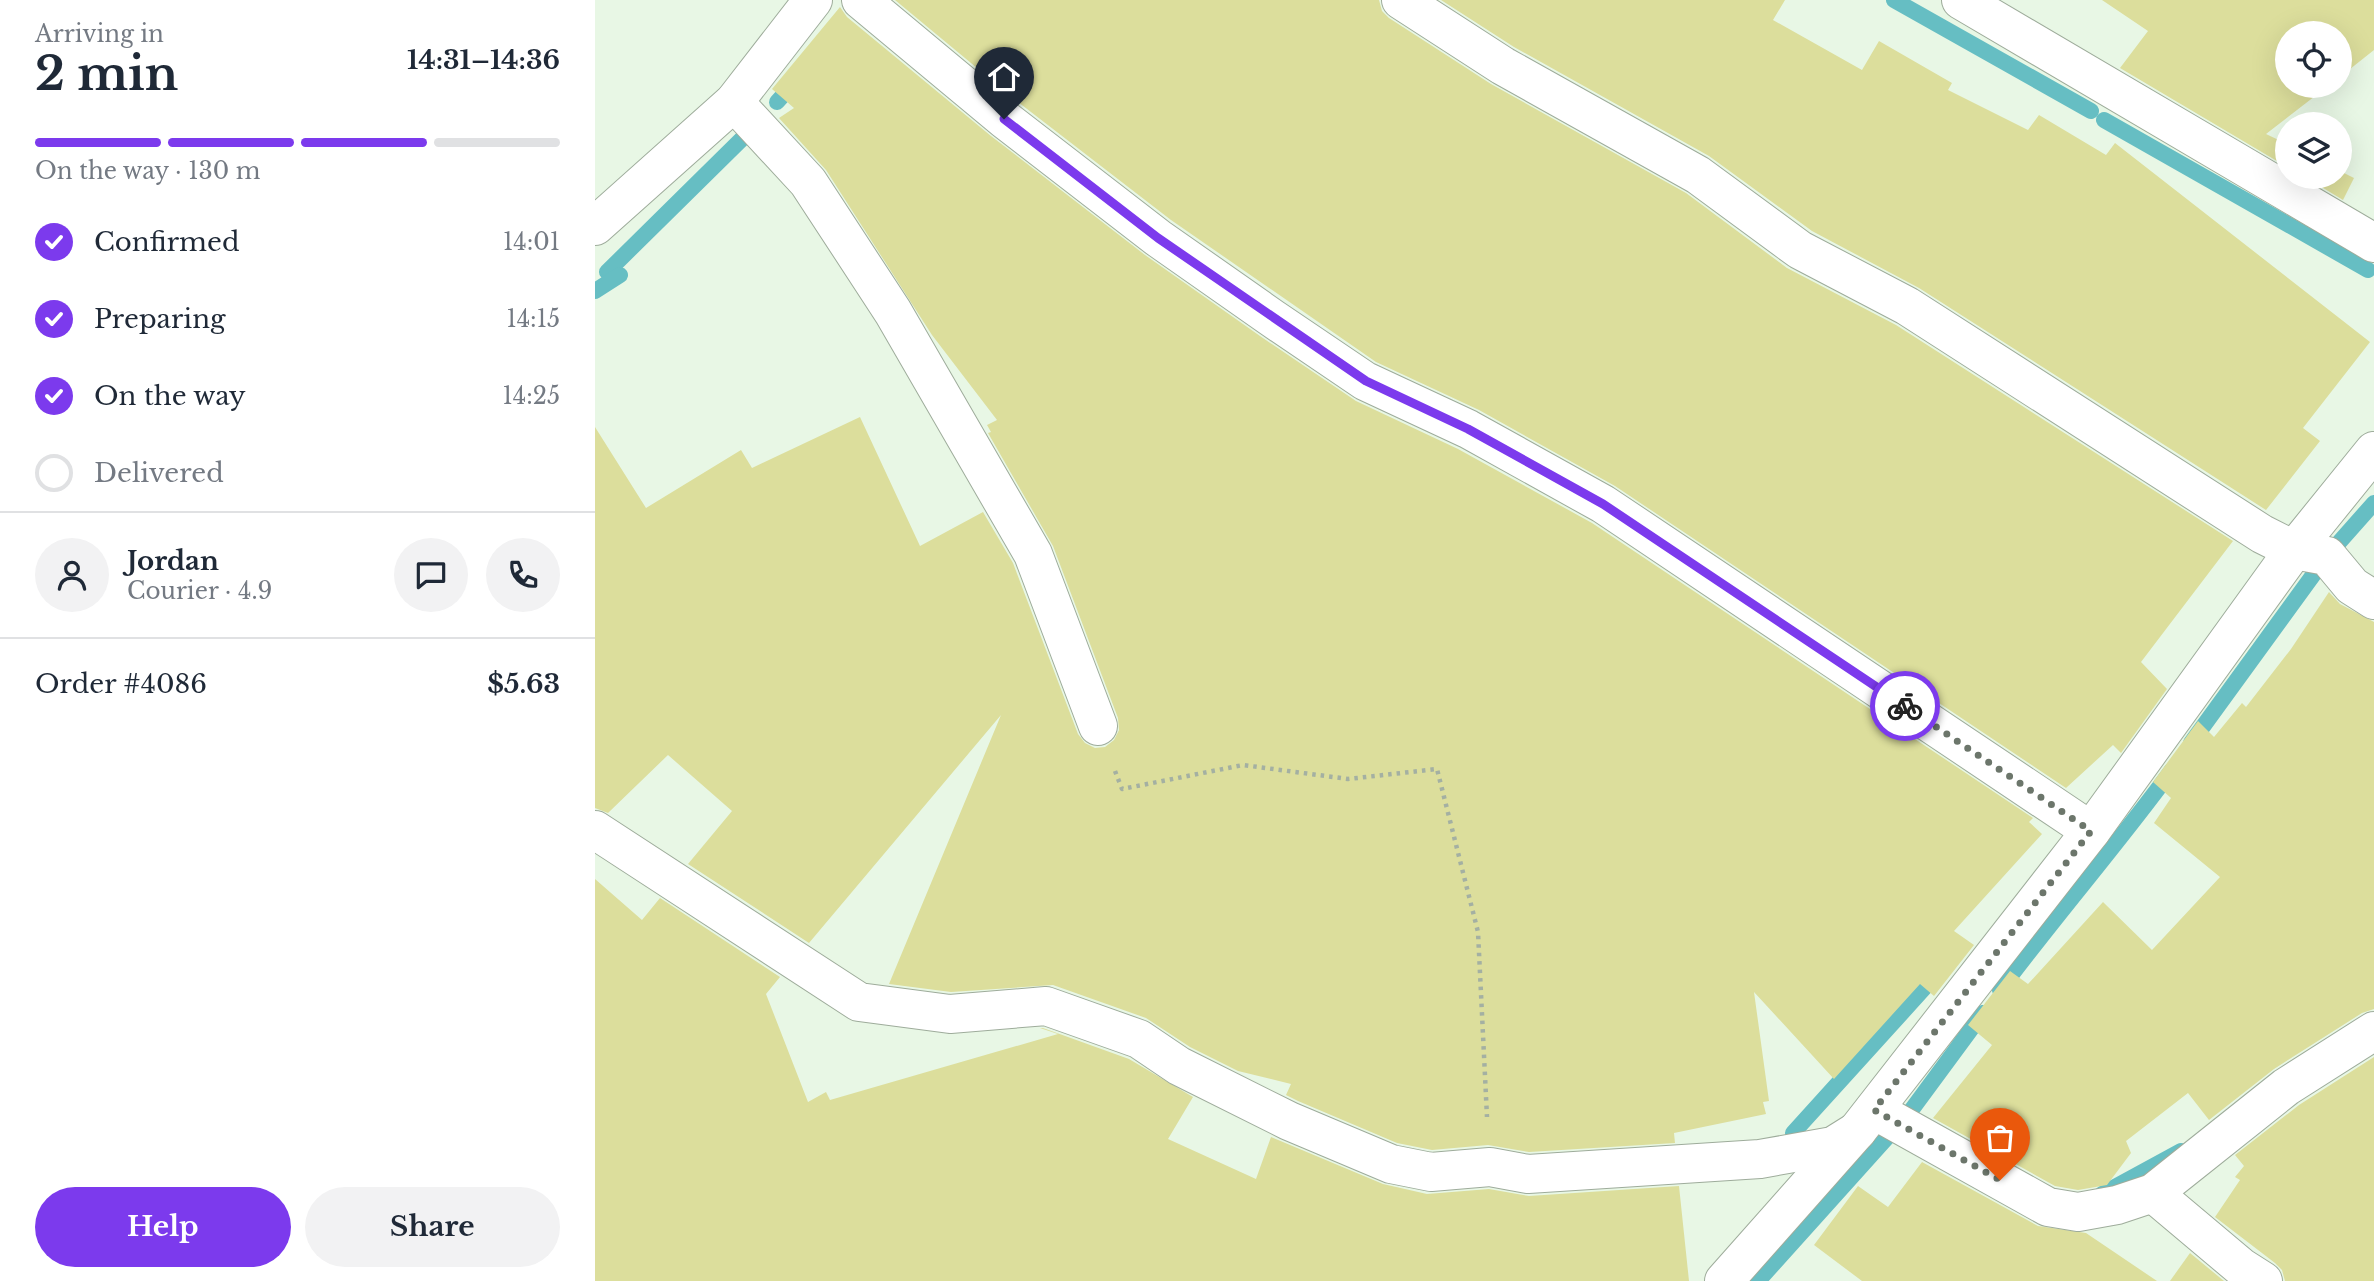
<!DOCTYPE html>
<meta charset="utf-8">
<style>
:root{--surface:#fff;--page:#f2f2f3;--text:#1f2937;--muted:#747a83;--line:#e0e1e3;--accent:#7c3aed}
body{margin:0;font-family:"Libre Baskerville",serif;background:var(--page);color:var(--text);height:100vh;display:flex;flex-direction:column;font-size:26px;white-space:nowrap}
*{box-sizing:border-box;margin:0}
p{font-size:23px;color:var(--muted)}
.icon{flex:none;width:38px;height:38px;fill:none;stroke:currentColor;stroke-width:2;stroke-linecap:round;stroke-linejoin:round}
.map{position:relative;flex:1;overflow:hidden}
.panel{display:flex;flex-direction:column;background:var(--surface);width:595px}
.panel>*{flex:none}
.buttons{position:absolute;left:1680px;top:21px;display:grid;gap:14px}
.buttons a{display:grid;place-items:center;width:77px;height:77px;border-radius:50%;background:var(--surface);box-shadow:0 7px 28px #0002;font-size:35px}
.pin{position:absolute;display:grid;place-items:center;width:60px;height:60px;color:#fff;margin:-72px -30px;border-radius:50% 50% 50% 0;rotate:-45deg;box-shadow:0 0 7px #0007}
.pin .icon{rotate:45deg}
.courier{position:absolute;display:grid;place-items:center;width:70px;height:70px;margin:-35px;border:5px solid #7c3aed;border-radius:50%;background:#fff;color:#222;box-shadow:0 2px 9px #0007}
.headline em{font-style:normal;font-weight:700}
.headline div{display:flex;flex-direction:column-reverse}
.headline{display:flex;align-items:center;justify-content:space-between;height:119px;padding:0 35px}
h1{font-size:46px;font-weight:700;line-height:52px}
.bar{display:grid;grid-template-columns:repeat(4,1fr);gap:10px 7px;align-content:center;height:84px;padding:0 35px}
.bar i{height:9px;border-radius:5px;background:var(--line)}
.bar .on{background:var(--accent)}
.bar p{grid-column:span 4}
.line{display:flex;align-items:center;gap:18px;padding:0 35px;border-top:2px solid var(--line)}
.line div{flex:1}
.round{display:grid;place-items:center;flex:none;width:74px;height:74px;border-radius:37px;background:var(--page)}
ol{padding:0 35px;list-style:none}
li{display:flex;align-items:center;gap:21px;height:77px}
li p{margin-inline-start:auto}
li .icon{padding:7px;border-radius:50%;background:var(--accent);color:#fff;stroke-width:4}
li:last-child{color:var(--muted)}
li i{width:38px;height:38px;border:4px solid var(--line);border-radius:50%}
.cta{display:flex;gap:14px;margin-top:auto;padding:14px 35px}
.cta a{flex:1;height:80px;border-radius:42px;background:var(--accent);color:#fff;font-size:28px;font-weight:700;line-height:80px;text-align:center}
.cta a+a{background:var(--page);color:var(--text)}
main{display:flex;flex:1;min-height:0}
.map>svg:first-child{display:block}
</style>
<main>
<section class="panel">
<div class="headline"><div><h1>2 min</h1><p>Arriving in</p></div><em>14:31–14:36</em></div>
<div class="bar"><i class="on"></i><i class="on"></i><i class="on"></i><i></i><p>On the way · 130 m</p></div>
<ol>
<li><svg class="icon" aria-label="check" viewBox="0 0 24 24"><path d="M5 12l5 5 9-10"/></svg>Confirmed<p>14:01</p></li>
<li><svg class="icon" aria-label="check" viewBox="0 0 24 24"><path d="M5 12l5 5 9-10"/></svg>Preparing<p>14:15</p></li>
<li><svg class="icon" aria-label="check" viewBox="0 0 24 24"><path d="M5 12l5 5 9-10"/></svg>On the way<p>14:25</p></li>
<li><i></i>Delivered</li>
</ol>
<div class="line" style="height:126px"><a class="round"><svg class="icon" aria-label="person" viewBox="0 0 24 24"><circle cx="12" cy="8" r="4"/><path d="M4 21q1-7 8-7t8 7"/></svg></a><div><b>Jordan</b><p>Courier · 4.9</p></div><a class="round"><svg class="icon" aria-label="chat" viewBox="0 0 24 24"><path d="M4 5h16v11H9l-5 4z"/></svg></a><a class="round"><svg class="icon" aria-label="phone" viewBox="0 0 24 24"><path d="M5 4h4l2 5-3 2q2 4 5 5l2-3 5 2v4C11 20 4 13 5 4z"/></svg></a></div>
<div class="line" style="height:91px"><div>Order #4086</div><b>$5.63</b></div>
<div class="cta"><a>Help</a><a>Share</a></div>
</section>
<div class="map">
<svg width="1779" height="1281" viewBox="0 0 1779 1281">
<rect width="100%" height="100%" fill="#e8f7e5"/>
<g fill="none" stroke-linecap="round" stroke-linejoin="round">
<g stroke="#66bec3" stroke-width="16">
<polyline points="1299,0 1496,111"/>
<polyline points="182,102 201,81"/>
<polyline points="1509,120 1773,270"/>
<polyline points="12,272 161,125"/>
<polyline points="0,291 25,275"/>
<polyline points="1596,743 1732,556 1779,503"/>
<path d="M1405,990C1461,915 1522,845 1577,770"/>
<polyline points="1198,1133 1342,974"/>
<polyline points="1507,1194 1586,1151"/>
<polyline points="1163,1281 1315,1112 1388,1013"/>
</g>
</g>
<g fill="#dcde9c">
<polygon points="300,0 784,0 787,11 794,18 896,84 1091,193 1192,268 1301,325 1638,541 1546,662 1572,689 1526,753 1518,745 1471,788 1020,486 884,410 781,362 576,220 423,102"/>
<polygon points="846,0 1190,0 1178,20 1267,70 1284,41 1357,83 1353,90 1433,130 1444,115 1511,155 1520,143 1775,342 1708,428 1725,441 1671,510 1324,288 1217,231 1114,156 919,47"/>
<polygon points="1507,0 1779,0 1779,50 1745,77 1745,33 1692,33 1692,86 1733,86 1671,134 1692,144 1692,167 1525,68 1553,31"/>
<polygon points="245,7 252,17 396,136 550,255 665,336 761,401 863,449 997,523 1438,818 1434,822 1447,834 1359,931 1379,945 1339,996 1325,984 1239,1079 1159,992 1174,1101 1168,1102 1171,1114 1079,1133 1080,1143 934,1152 893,1145 837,1150 802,1143 703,1101 691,1095 696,1084 643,1071 595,1047 551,1018 458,985 356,992 294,984 406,715 214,943 93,864 137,811 73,755 13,813 0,808 0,427 51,508 146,450 157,468 265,417 325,546 388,512 418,563 483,734 490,743 500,748 510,747 519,740 524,730 523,718 458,546 393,433 396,432 392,425 402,420 337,335 231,170 184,118 199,108 177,89"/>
<polygon points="1745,171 1759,178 1748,200 1710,177 1745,177"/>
<polygon points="1734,592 1745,604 1779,622 1779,1009 1767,1013 1679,1069 1614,1120 1593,1093 1531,1141 1536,1153 1512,1185 1483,1190 1460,1186 1338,1118 1397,1045 1373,1025 1415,971 1433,984 1508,902 1557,950 1625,877 1559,823 1576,798 1558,782 1603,721 1619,737 1647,703 1651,707 1696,649"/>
<polygon points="0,879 47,920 65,898 185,977 171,994 213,1102 231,1092 235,1100 463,1034 445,1028 448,1028 534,1059 598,1097 573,1139 661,1179 676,1137 788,1184 832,1194 894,1189 934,1196 1084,1186 1094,1281 0,1281"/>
<polygon points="1779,1057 1779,1281 1690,1281 1687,1270 1680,1263 1620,1217 1645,1180 1640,1177 1649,1166 1640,1155 1704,1105"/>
<polygon points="1327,1162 1443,1226 1491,1233 1562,1281 1267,1281 1219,1245 1263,1186 1293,1207"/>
<polygon points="1595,1253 1629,1281 1575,1281"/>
</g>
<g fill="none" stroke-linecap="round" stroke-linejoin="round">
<defs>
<g id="minor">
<polyline points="266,0 409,119 563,238 677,318 770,381 873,429 1008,504 1496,831"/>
<polyline points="806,0 908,66 1103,175 1205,250 1312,306 1667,534 1699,550 1732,556 1757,586 1779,600"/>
<polyline points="1366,0 1779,243"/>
<polyline points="139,102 213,182 298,312 438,554 503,726"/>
<polyline points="0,226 139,102 218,0"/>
<polyline points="0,830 264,1002 355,1014 451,1006 544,1039 584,1066 694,1121 796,1164 836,1172 895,1167 933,1174 1165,1159 1238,1146 1262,1131"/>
<polyline points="1279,1110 1453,1207 1483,1212 1522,1205 1558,1193 1691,1087 1779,1031"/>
<polyline points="1558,1193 1646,1267 1668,1281"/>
<polyline points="1129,1281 1262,1131 1496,831 1699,550 1779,451"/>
</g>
</defs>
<use href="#minor" stroke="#9eac9b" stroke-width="40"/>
<polyline stroke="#a4b0a2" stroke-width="4.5" stroke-dasharray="3.5 5" stroke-linecap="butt" points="520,771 527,789 648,765 753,779 842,769 883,932 892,1117"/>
<use href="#minor" stroke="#fff" stroke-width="38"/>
</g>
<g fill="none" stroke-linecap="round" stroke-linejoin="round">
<polyline stroke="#6c766b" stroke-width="7" stroke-dasharray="0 12.6" points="1310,706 1496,831 1279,1110 1405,1180"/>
<polyline stroke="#7c3aed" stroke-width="9" points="409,119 563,238 771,381 873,429 1008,504 1310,706"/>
</g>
</svg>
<div class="buttons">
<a><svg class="icon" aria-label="locate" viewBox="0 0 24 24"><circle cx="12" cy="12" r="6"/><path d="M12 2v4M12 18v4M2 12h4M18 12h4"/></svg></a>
<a><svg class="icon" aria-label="layers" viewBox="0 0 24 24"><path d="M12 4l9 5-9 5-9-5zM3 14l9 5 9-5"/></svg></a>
</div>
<div class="pin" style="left:1405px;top:1180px;background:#ea580c"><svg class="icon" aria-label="bag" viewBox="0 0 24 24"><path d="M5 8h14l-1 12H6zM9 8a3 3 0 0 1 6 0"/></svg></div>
<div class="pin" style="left:409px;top:119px;background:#1f2937"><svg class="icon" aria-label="home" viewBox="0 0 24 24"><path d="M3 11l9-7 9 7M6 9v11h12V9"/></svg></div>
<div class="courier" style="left:1310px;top:706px"><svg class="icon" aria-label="bike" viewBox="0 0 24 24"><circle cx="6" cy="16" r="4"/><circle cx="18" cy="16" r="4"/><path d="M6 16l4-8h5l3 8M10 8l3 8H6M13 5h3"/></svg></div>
</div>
</main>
